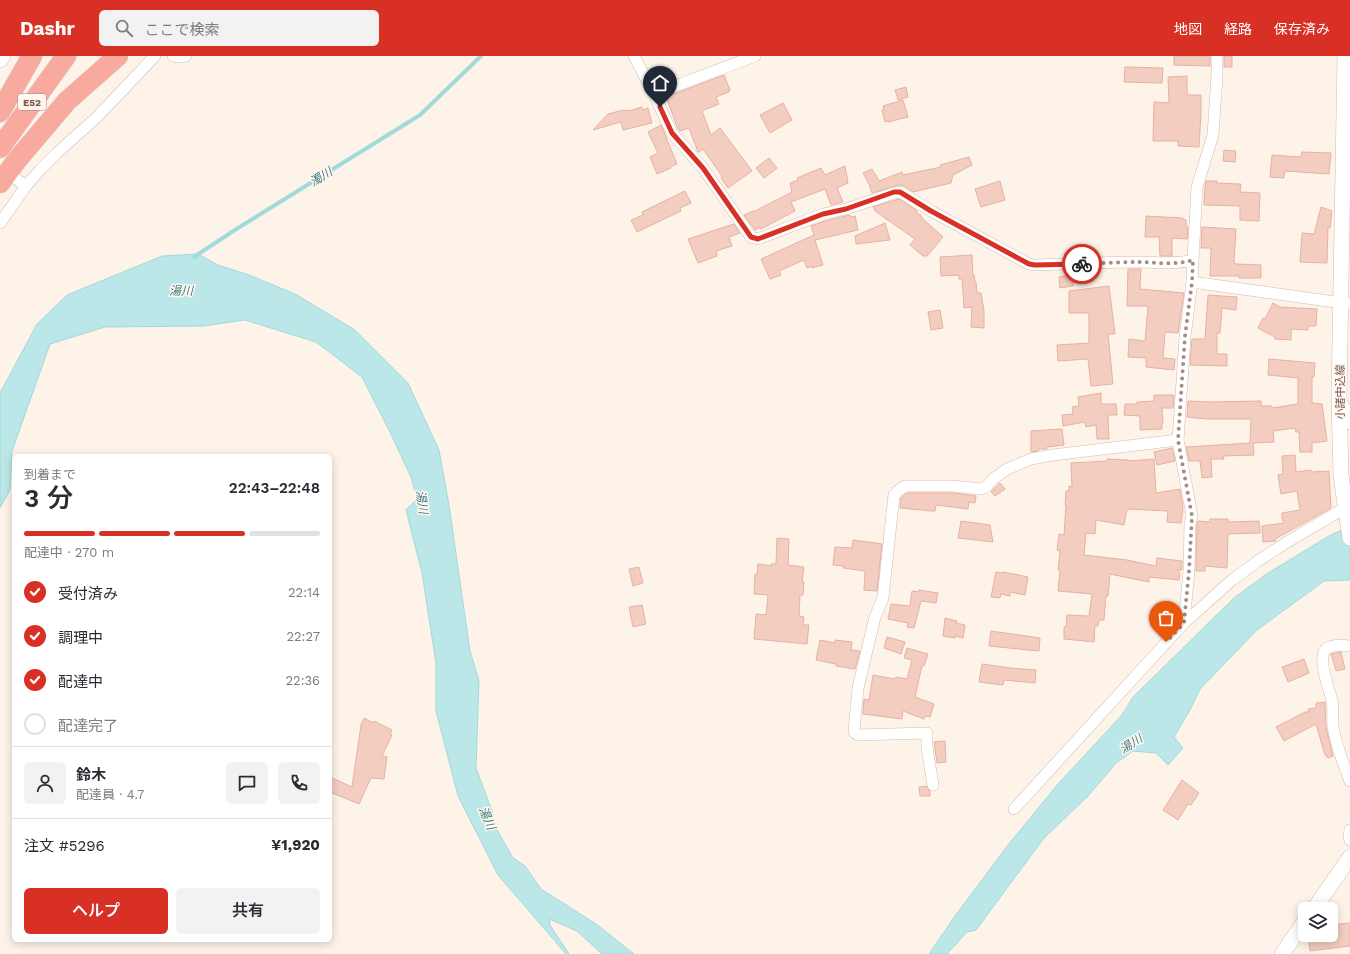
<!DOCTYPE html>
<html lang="ja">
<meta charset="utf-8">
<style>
:root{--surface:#fff;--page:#f2f2f3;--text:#2b2b33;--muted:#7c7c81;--line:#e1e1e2;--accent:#d93025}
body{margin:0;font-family:"Work Sans","Noto Sans JP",sans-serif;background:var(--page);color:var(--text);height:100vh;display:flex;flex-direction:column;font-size:15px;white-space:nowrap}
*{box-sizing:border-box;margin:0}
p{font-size:13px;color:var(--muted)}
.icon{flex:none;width:22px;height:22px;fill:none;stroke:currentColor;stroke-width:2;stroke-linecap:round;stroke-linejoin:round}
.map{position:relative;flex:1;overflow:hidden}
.panel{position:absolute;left:12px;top:398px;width:320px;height:488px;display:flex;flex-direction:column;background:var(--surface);border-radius:6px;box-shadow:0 2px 10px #0003}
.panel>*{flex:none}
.fabs{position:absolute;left:1298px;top:846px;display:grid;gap:8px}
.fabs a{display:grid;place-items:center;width:40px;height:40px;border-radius:6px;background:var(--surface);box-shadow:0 2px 10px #0003;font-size:20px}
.pin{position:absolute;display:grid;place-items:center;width:34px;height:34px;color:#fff;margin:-41px -17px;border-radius:50% 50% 50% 0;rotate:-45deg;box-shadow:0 0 4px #0007}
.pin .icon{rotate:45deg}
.courier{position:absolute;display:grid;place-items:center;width:40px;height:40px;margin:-20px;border:3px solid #d93025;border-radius:50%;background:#fff;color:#222;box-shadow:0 1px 5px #0007}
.summary em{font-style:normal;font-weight:600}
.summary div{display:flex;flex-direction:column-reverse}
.summary{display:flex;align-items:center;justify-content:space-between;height:68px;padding:0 12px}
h1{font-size:26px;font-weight:600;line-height:30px}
.bar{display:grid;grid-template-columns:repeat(4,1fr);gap:6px 4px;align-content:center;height:48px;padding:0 12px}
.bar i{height:5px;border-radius:3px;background:var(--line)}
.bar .selected{background:var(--accent)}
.bar p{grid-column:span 4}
.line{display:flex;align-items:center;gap:10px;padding:0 12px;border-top:1px solid var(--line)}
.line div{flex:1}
.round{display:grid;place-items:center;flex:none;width:42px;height:42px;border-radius:6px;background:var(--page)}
ol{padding:0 12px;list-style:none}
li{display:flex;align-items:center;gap:12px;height:44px}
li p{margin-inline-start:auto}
li .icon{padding:4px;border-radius:50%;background:var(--accent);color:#fff;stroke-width:4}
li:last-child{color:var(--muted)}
li i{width:22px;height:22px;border:2px solid var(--line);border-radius:50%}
.primary-button{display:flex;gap:8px;margin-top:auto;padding:8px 12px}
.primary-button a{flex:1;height:46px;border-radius:6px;background:var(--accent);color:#fff;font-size:16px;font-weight:600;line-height:46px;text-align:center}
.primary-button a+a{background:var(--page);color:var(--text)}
header{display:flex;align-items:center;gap:24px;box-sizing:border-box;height:56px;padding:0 20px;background:var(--accent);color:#fff}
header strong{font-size:19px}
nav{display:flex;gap:22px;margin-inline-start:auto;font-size:14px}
.search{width:280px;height:36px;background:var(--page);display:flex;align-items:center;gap:10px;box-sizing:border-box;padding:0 14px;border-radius:6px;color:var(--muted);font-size:15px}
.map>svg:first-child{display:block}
</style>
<header>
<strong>Dashr</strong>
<div class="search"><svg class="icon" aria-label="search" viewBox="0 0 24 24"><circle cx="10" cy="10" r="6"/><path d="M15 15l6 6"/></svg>ここで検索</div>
<nav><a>地図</a><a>経路</a><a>保存済み</a></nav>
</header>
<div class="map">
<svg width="1350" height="898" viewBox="0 0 1350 898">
<rect width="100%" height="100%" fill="#fdf3e9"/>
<g fill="#bce7e8" stroke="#a2d9da">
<polygon points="198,198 218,209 249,219 295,238 355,274 408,327 439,394 449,449 470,595 479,625 476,712 492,755 495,770 513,802 525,810 541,833 596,868 634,898 602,898 577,875 549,863 550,869 569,898 566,898 498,819 458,740 436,655 436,607 422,517 406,454 417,443 411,421 390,376 362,321 316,286 245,264 203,270 105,271 50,288 12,395 10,434 0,452 0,337 37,268 67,239 162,200"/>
<polygon points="1350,470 1350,524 1324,525 1257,574 1200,633 1191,652 1174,681 1183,692 1168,709 1156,697 1133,695 1116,707 1088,740 1044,782 976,874 967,876 947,898 929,898 955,860 1008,789 1058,728 1122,659 1133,641 1235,541 1268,517 1329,480"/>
</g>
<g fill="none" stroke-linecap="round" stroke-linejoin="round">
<polyline stroke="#a2d9da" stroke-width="4" points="194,201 238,172 420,59 481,0"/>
</g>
<g fill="#f3cdc0" stroke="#e7b1a0">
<polygon points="1174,0 1210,0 1210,10 1174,9"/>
<rect x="1224" y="0" width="8" height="11"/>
<polygon points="1125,11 1163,12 1162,27 1124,26"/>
<polygon points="724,19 730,34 728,35 729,36 716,41 719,48 702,55 711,79 720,72 752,115 728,132 721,122 722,120 703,93 699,96 698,96 689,72 680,75 678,73 666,41"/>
<polygon points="1187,20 1187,39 1201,39 1201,57 1199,91 1178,90 1178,85 1153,85 1154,46 1169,47 1168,21"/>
<polygon points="906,31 908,41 898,44 895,34"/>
<polygon points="903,44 908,61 888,66 888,65 885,66 882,54 884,53 883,50"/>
<polygon points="783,47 792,64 770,77 760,59"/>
<polygon points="642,51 643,54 648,52 652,67 623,74 621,66 593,74 608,58 623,54 623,55 629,54 629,55"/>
<polygon points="661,69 677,108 670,111 671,112 657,118 650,101 658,97 648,76"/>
<polygon points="1224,94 1236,95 1235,106 1223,105"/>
<polygon points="1302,96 1331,97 1329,118 1285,115 1284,122 1270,121 1272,99 1301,101"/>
<polygon points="969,101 972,109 953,119 951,127 913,136 904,130 899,129 872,137 869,128 863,117 872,113 879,125 902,116 903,119 941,111 940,109"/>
<polygon points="769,102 777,112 764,122 756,112"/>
<polygon points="845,110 848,127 837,132 843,146 831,149 825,133 791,146 795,155 761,173 760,171 755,174 744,159 753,155 753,156 792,136 790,127 798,124 797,122 821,112 825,119"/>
<polygon points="1000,125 1005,144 981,151 975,133"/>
<polygon points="1206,125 1217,125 1216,127 1241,128 1240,136 1260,137 1259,165 1240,164 1240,150 1204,149 1205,130"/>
<polygon points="685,135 691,147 680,152 681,155 637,176 631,164 643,159 642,156"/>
<polygon points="899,143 916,154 919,159 920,158 923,163 943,181 927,200 923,200 910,189 915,183 875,155 873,151"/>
<polygon points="1321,151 1332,155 1330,172 1328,171 1327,207 1300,206 1302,177 1314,178"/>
<polygon points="850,159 851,161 855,160 858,174 815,184 823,209 812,212 812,210 807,212 804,204 779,215 781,219 770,223 761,203 814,179 811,170 825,165"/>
<polygon points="1146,160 1183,162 1183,163 1186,164 1186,171 1188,171 1187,183 1172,182 1172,200 1160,200 1159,181 1145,181"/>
<polygon points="885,167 890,184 856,188 855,180"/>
<polygon points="734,168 740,177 729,181 732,190 716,195 717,200 698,207 688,183"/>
<polygon points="1202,171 1236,173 1234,207 1236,208 1261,209 1261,222 1239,222 1239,220 1210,220 1211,192 1201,192"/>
<polygon points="972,199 973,220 974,219 975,226 976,226 977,237 981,237 984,255 984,272 971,271 972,251 964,252 962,223 959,223 959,219 941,220 940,201"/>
<polygon points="1128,213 1141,213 1140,233 1184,237 1178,277 1165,276 1163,302 1175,303 1174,314 1146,311 1146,302 1128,301 1129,283 1145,285 1148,250 1127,250"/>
<polygon points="1073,219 1073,230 1060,232 1059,221"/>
<polygon points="1109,230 1115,278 1108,278 1113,328 1091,330 1088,303 1058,305 1057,289 1089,287 1089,257 1069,257 1069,235"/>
<polygon points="1208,239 1237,241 1236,254 1222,252 1220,277 1217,277 1217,298 1227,298 1227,310 1190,309 1192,283 1205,283"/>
<polygon points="1273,247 1280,251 1317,253 1316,270 1308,270 1308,274 1291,273 1291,284 1275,283 1275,281 1258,272 1263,262 1265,263"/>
<polygon points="940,254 943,272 931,274 928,256"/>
<polygon points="1269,303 1315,307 1314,321 1312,321 1312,347 1322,348 1327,385 1312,387 1312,396 1300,396 1299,376 1296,376 1295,372 1273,375 1274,386 1253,387 1254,399 1223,400 1224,403 1211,403 1212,421 1202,422 1200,405 1189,405 1186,391 1250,387 1251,363 1206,363 1187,361 1188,345 1209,346 1261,345 1261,350 1272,350 1272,352 1298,348 1298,322 1268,319"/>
<polygon points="1101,337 1101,348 1116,348 1117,359 1108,359 1109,383 1097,383 1096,369 1086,371 1085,366 1063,370 1062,359 1073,358 1072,351 1079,350 1078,341"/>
<polygon points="1154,339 1174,339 1173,352 1162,352 1163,367 1162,367 1162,373 1140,374 1140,360 1124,359 1125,348 1137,348 1137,346 1154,345"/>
<polygon points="1062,373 1064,389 1047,391 1047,393 1039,393 1038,395 1031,396 1031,375"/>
<polygon points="1172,392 1175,405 1157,409 1154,396"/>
<polygon points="1295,399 1296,416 1311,414 1311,416 1329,415 1331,452 1275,483 1276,485 1263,486 1262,470 1284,467 1282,462 1282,457 1300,454 1297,435 1281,438 1278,419 1283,418 1282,400"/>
<polygon points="1107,403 1128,404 1128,405 1154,403 1156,437 1180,433 1183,452 1181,467 1167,466 1168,455 1127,453 1124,469 1096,464 1095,478 1086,477 1084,499 1127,504 1156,510 1157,502 1182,505 1182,514 1177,514 1180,517 1179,524 1149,521 1149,526 1110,518 1108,540 1106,540 1104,564 1099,564 1098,570 1095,570 1094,586 1064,583 1064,571 1066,571 1067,559 1089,560 1092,538 1058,535 1060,514 1058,514 1060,495 1057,494 1059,478 1064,479 1066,449 1065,449 1066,435 1069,435 1069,430 1072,431 1071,407 1107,405"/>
<polygon points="1000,427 1005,433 995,440 991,436"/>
<polygon points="907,437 953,437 976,440 975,447 969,446 968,453 936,449 935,455 932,455 900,452 901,442"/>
<polygon points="1210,463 1228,463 1228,466 1259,465 1260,477 1228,478 1227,512 1205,510 1205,515 1196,515 1197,468 1198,465 1210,466"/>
<polygon points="961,465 990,469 993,486 958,482"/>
<polygon points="777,482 789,483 788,509 804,511 802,526 804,526 803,539 800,539 799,560 804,561 803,569 809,569 807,588 754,583 756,558 766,559 768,539 754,538 755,518 757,519 758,508 771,510 771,508 776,508"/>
<polygon points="853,484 882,488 877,535 864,534 865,515 843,512 844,510 833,509 835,491 852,492"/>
<polygon points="639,511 643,527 633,530 629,513"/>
<polygon points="996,516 1002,517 1003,516 1028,521 1025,539 1010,536 1010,540 1001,538 1000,542 991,541"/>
<polygon points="919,534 938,537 936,547 921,545 914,572 907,571 908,567 888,563 891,548 910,550 912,535 919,536"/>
<polygon points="642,549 646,568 633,571 629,551"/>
<polygon points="945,562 957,565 956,567 965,569 963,582 955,580 955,582 943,580"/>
<polygon points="991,575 1040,582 1039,595 989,590"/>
<polygon points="887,581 905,586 901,598 884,592"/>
<polygon points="820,584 835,587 835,584 852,586 851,594 860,595 855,613 836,610 836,608 816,604"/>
<polygon points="907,592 928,598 924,610 922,610 915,641 934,648 930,661 925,660 924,663 903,655 902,663 863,658 864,643 869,644 873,619 895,623 896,621 907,623 912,604 904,602"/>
<polygon points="1341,596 1345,613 1336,615 1331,598"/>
<polygon points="1304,603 1309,617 1288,626 1282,611"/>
<polygon points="982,608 1010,612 1036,614 1035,627 1004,624 1003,629 979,626"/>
<polygon points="1325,646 1326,672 1333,700 1328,702 1326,699 1325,699 1316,668 1284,685 1276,671 1305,656 1309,656 1308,653 1316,652 1316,647"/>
<polygon points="364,662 373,667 374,665 392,674 390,678 392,679 382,700 387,701 384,723 371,722 359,748 330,736 330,721 352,731 361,669"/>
<polygon points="945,685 946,706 937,707 934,686"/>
<polygon points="1182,724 1199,737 1191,749 1188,748 1178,764 1163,754"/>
<polygon points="926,730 930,735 930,740 920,740 919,731"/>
<polygon points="1350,867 1350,890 1310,895 1309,885 1319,883 1318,879 1331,879 1331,869"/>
</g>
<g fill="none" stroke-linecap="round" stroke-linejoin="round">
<defs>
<g id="street">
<polyline points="173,0 182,1 186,0"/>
<path d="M634,0L654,38L672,77L703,112L751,181L758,183L823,158L846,153L894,137L900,136L931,155L1029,208L1035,209C1070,208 1105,206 1140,206C1158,206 1175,209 1193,204L1192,226L1185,281L1178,384L1192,460L1190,467L1189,515L1184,567"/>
<polyline points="654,38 755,0"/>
<polyline points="12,120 26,130"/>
<polyline points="0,167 26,130 40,114 57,97 97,61 155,0"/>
<polyline points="1193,204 1197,131 1213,79 1217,20 1217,0"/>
<polyline points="1192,226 1350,248"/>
<polyline points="1339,342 1348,356 1350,368"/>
<path d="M1350,590C1343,589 1332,588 1326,593C1317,601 1329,633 1332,644C1334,653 1332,662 1333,671C1336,687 1344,710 1350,725"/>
<polyline points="933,729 927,692 927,677 858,679 855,677 854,674 858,632 875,561 883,542 894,439 898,435 905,430 953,430 981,433 987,430 993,423 1007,413 1031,403 1053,399 1178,384"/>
<polyline points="1014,753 1184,567 1232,524 1258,505 1287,486 1350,449"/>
<polyline points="1350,774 1349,780 1350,784"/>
</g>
<g id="secondary">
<polyline points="1345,0 1339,342 1341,420 1350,482"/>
<polyline points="0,4 3,0"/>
<polyline points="1314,853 1350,801"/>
<polyline points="1282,898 1305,865"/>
</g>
<g id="highway">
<polyline points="0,56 32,0"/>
<polyline points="0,92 66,0"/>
<polyline points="0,127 17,104 67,45 118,0"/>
</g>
</defs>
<use href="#street" stroke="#d3bbb0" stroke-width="12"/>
<use href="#secondary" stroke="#d6baad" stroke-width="16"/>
<use href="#highway" stroke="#d9cfcd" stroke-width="21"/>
<use href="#street" stroke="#fff" stroke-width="11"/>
<use href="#secondary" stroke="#fff" stroke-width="15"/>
<use href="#highway" stroke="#f8aa9f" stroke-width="20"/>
</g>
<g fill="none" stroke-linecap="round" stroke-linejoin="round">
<path stroke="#a78c82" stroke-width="4" stroke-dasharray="0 7.2" d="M1082,208C1102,207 1123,206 1142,206C1159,207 1176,209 1193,204L1192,226L1185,280L1178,384L1192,460L1189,515L1184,567L1166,586"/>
<polyline stroke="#d93025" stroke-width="5" points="660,51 672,77 703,112 751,181 758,183 823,158 846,153 894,136 900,136 931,155 1029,208 1035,209 1082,208"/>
</g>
<g text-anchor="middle" stroke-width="3" stroke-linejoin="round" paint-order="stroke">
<rect fill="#fff7f0" stroke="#a1867c" stroke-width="1" x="18" y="38" width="28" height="16" rx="3"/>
<g font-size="10" font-weight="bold" fill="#79554b">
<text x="32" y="50">E52</text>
</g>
<g font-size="11" fill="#79554b" stroke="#fff7f0">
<text transform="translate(1340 336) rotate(-90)" y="4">小諸中込線</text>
</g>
<g font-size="12" font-style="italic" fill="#3e7c7e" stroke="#fff7f0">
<text transform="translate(321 121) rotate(-32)" y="4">濁川</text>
<text x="181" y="239">湯川</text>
<text transform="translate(422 446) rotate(82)" y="4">湯川</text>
<text transform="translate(1131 688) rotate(-33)" y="4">湯川</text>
<text transform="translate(487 762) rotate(66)" y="4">湯川</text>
</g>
</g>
</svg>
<div class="fabs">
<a><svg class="icon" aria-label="layers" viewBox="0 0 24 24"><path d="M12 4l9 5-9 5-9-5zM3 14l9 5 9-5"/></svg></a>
</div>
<div class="pin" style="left:1166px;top:586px;background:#ea580c"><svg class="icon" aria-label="bag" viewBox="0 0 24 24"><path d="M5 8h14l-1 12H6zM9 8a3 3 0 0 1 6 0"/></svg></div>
<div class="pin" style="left:660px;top:51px;background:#1f2937"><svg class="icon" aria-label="home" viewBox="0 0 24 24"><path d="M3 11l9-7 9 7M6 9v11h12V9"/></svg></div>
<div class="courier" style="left:1082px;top:208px"><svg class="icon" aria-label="bike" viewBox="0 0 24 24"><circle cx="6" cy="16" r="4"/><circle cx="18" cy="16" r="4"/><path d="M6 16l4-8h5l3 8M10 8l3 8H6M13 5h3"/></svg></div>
<section class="panel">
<div class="summary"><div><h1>3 分</h1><p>到着まで</p></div><em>22:43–22:48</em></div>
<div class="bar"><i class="selected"></i><i class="selected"></i><i class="selected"></i><i></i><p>配達中 · 270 m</p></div>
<ol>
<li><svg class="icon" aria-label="check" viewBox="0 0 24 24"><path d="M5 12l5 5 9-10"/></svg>受付済み<p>22:14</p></li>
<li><svg class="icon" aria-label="check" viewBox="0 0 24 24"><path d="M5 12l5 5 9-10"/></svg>調理中<p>22:27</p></li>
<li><svg class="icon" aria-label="check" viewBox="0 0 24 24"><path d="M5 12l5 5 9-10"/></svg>配達中<p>22:36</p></li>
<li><i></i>配達完了</li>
</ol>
<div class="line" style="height:72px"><a class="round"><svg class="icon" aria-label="person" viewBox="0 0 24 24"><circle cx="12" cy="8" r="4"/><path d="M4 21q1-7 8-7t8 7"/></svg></a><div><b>鈴木</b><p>配達員 · 4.7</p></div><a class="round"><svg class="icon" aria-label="chat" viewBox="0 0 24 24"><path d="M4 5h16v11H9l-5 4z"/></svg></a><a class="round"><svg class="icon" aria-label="phone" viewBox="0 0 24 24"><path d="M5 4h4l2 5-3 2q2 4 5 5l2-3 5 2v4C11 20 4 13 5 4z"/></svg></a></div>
<div class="line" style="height:52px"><div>注文 #5296</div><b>¥1,920</b></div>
<div class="primary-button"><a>ヘルプ</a><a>共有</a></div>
</section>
</div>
